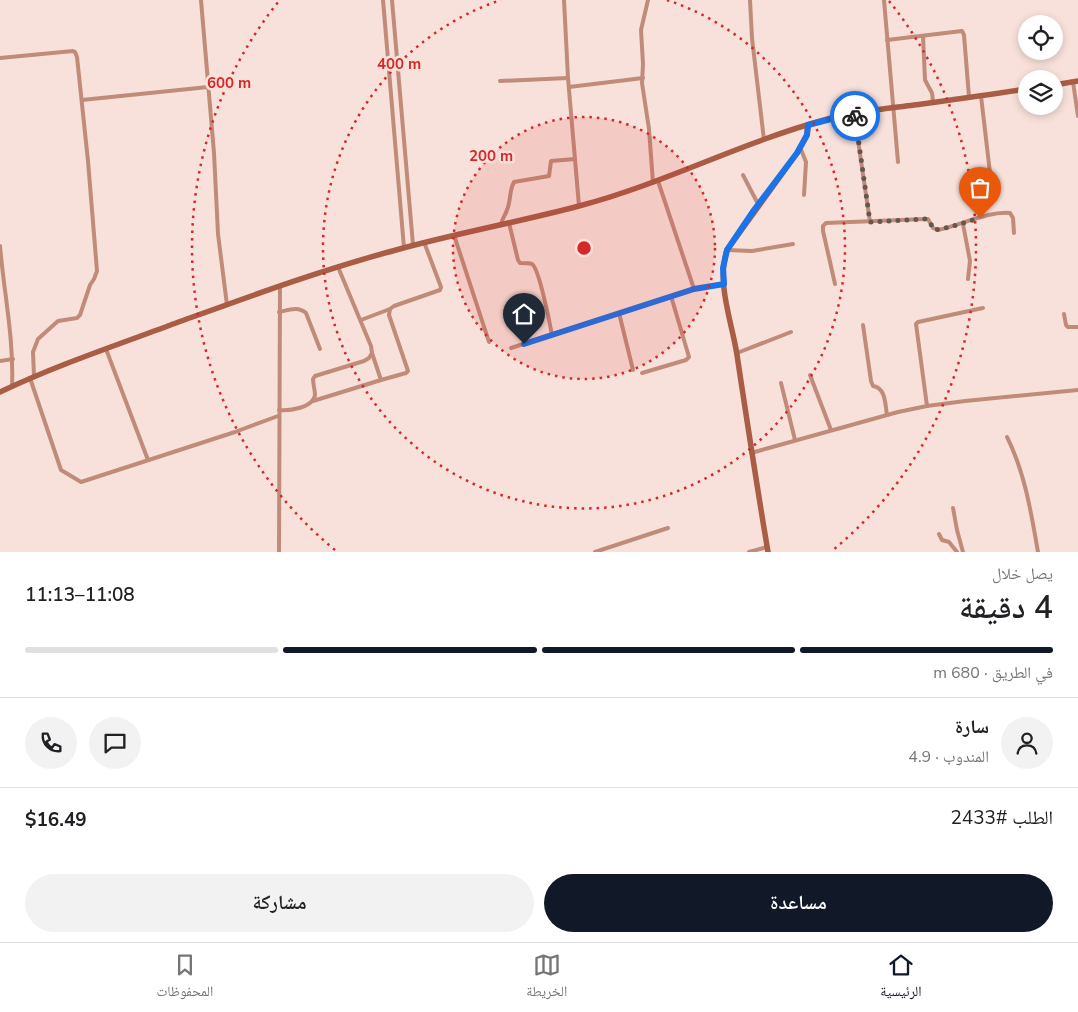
<!DOCTYPE html>
<html lang="ar">
<meta charset="utf-8">
<style>
:root{--surface:#fff;--page:#f2f2f2;--text:#202124;--muted:#757577;--line:#e0e0e0;--accent:#111827}
body{margin:0;font-family:"Nunito Sans","Noto Naskh Arabic",sans-serif;background:var(--page);color:var(--text);direction:rtl;height:100vh;display:flex;flex-direction:column;font-size:19px;white-space:nowrap}
*{box-sizing:border-box;margin:0}
p{font-size:16px;color:var(--muted)}
.icon{flex:none;width:28px;height:28px;fill:none;stroke:currentColor;stroke-width:2;stroke-linecap:round;stroke-linejoin:round}
.map{position:relative;height:552px;overflow:hidden;direction:ltr}
.details{display:flex;flex-direction:column;background:var(--surface);flex:1}
.details>*{flex:none}
.buttons{position:absolute;left:1018px;top:15px;display:grid;gap:10px}
.buttons a{display:grid;place-items:center;width:45px;height:45px;border-radius:50%;background:var(--surface);box-shadow:0 2px 8px #0003;font-size:25px}
.pin{position:absolute;display:grid;place-items:center;width:42px;height:42px;color:#fff;margin:-51px -21px;border-radius:50% 50% 50% 0;rotate:-45deg;box-shadow:0 0 5px #0007}
.pin .icon{rotate:45deg}
.courier{position:absolute;display:grid;place-items:center;width:50px;height:50px;margin:-25px;border:4px solid #1a73e8;border-radius:50%;background:#fff;color:#222;box-shadow:0 1px 6px #0007}
.summary em{font-style:normal;font-weight:600}
.summary div{display:flex;flex-direction:column-reverse}
.summary{display:flex;align-items:center;justify-content:space-between;height:85px;padding:0 25px}
h1{font-size:32px;font-weight:600;line-height:38px}
.bar{display:grid;grid-template-columns:repeat(4,1fr);gap:8px 5px;align-content:center;height:60px;padding:0 25px}
.bar i{height:6px;border-radius:4px;background:var(--line)}
.bar .current{background:var(--accent)}
.bar p{grid-column:span 4}
.line{display:flex;align-items:center;gap:12px;padding:0 25px;border-top:1px solid var(--line)}
.line div{flex:1}
.round{display:grid;place-items:center;flex:none;width:52px;height:52px;border-radius:26px;background:var(--page)}
.button{display:flex;gap:10px;margin-top:auto;padding:10px 25px}
.button a{flex:1;height:58px;border-radius:30px;background:var(--accent);color:#fff;font-size:20px;font-weight:600;line-height:58px;text-align:center}
.button a+a{background:var(--page);color:var(--text)}
.menu{display:flex;justify-content:space-around;align-items:center;height:70px;border-top:1px solid var(--line);background:var(--surface);font-size:14px;color:var(--muted)}
.menu a{display:grid;justify-items:center;gap:2px}
.menu .current{color:var(--accent)}
.map>svg:first-child{display:block}
</style>
<div class="map">
<svg width="1078" height="552" viewBox="0 0 1078 552">
<rect width="100%" height="100%" fill="#f8e1da"/>
<g fill="none" stroke-linecap="round" stroke-linejoin="round">
<g stroke="#c18b7a" stroke-width="4">
<polyline points="201,0 214,153 218,234 227,305"/>
<polyline points="383,0 404,248"/>
<polyline points="392,0 413,245"/>
<polyline points="564,0 568,78 579,206"/>
<polyline points="648,0 641,30 643,64 642,83 649,129 653,183"/>
<polyline points="750,0 752,38 764,140"/>
<polyline points="884,0 898,162"/>
<polyline points="923,36 925,80 932,93 933,102"/>
<polyline points="887,40 962,31 964,35 969,97"/>
<polyline points="0,58 73,51 75,52 77,57 88,161 97,271 94,279 90,285 80,315 77,318 58,321 38,339 33,352 34,376"/>
<polyline points="500,81 568,78"/>
<polyline points="1073,82 1078,116"/>
<polyline points="569,87 643,78"/>
<polyline points="981,96 992,190"/>
<polyline points="82,100 208,87"/>
<polyline points="854,113 870,222"/>
<polyline points="800,147 806,162 804,195"/>
<polyline points="743,175 758,204"/>
<polyline points="658,181 694,289"/>
<path d="M509,223L518,260L520,263C524,263 529,263 532,264C539,268 550,324 552,335"/>
<polyline points="963,224 970,261 968,279"/>
<path d="M501,225C502,218 505,216 507,210C511,201 509,191 514,182L549,176L551,161L575,159"/>
<polyline points="454,235 489,342"/>
<path d="M0,246C4,293 14,339 12,386"/>
<polyline points="727,250 752,251 793,244"/>
<path d="M835,284L823,231V226L826,223L925,219H928L933,228L938,230C961,225 988,211 1010,213L1013,218L1014,233"/>
<path d="M279,312C289,310 298,306 306,313L320,349"/>
<polyline points="619,313 633,370"/>
<polyline points="1064,314 1066,325 1068,327 1078,327"/>
<polyline points="361,320 390,309"/>
<path d="M863,325L871,381L873,386C886,388 885,404 887,415"/>
<polyline points="511,348 694,289 724,284"/>
<polyline points="106,349 148,460"/>
<polyline points="737,353 791,332"/>
<polyline points="0,361 13,359"/>
<polyline points="642,373 686,360 689,357 671,296"/>
<polyline points="810,375 831,430"/>
<polyline points="30,378 61,470 81,482 235,432 278,416"/>
<polyline points="381,380 406,373 408,371 389,315 390,309 394,306 440,290 441,287 424,242"/>
<polyline points="781,383 795,440"/>
<polyline points="313,401 381,380 372,353"/>
<polyline points="927,406 916,324 918,322 983,308"/>
<path d="M279,410C289,411 313,408 315,395C315,390 313,384 313,379L315,376L364,361L369,358L372,353L371,346L338,267"/>
<path d="M1007,437C1025,473 1031,512 1038,552"/>
<polyline points="751,453 898,412 927,406 965,401 1078,390"/>
<polyline points="953,508 957,530 963,552"/>
<polyline points="939,534 942,540 949,542 957,552"/>
<polyline points="279,552 280,286"/>
<polyline points="595,552 668,528"/>
<polyline points="749,552 767,547"/>
</g>
<g stroke="#a95d45" stroke-width="5.5">
<polyline points="1054,85 1078,81"/>
<path d="M0,392C57,365 117,345 176,323C248,297 321,270 396,250C457,233 519,222 579,206C663,184 740,143 824,120C853,112 884,109 914,105C951,100 989,95 1026,89"/>
<path d="M768,552C757,487 747,421 737,355C732,322 716,283 727,250L797,153L807,135L808,125"/>
</g>
</g>
<g fill="none" stroke-linecap="round" stroke-linejoin="round">
<polyline stroke="#645753" stroke-width="5" stroke-dasharray="0 9" points="855,116 870,222 925,219 928,220 935,230 950,227 980,218"/>
<polyline stroke="#1a73e8" stroke-width="6" points="524,344 694,289 724,284 723,268 727,250 754,210 797,153 807,135 808,125 854,113 855,116"/>
</g>
<circle cx="584" cy="248" r="131" fill="#d62828" fill-opacity=".12"/>
<g fill="none" stroke="#d62828" stroke-width="2.5" stroke-dasharray="2.5 5">
<circle cx="584" cy="248" r="131"/>
<path d="M667 0A261 261 0 1 1 501 0"/>
<path d="M335 550A392 392 0 0 1 279 1M889 1A392 392 0 0 1 833 550"/>
</g>
<circle cx="584" cy="248" r="8" fill="#d62828" stroke="#f8e1da" stroke-width="2.5"/>
<g font-size="15" text-anchor="middle" font-weight="bold" fill="#d62828" stroke="#f8e1da" stroke-width="5" stroke-linejoin="round" paint-order="stroke">
<text x="399" y="69">400 m</text>
<text x="229" y="88">600 m</text>
<text x="491" y="161">200 m</text>
</g>
</svg>
<div class="buttons">
<a><svg class="icon" aria-label="locate" viewBox="0 0 24 24"><circle cx="12" cy="12" r="6"/><path d="M12 2v4M12 18v4M2 12h4M18 12h4"/></svg></a>
<a><svg class="icon" aria-label="layers" viewBox="0 0 24 24"><path d="M12 4l9 5-9 5-9-5zM3 14l9 5 9-5"/></svg></a>
</div>
<div class="pin" style="left:980px;top:218px;background:#ea580c"><svg class="icon" aria-label="bag" viewBox="0 0 24 24"><path d="M5 8h14l-1 12H6zM9 8a3 3 0 0 1 6 0"/></svg></div>
<div class="pin" style="left:524px;top:344px;background:#1f2937"><svg class="icon" aria-label="home" viewBox="0 0 24 24"><path d="M3 11l9-7 9 7M6 9v11h12V9"/></svg></div>
<div class="courier" style="left:855px;top:116px"><svg class="icon" aria-label="bike" viewBox="0 0 24 24"><circle cx="6" cy="16" r="4"/><circle cx="18" cy="16" r="4"/><path d="M6 16l4-8h5l3 8M10 8l3 8H6M13 5h3"/></svg></div>
</div>
<section class="details">
<div class="summary"><div><h1>4 دقيقة</h1><p>يصل خلال</p></div><em>11:08–11:13</em></div>
<div class="bar"><i class="current"></i><i class="current"></i><i class="current"></i><i></i><p>في الطريق · 680 m</p></div>
<div class="line" style="height:90px"><a class="round"><svg class="icon" aria-label="person" viewBox="0 0 24 24"><circle cx="12" cy="8" r="4"/><path d="M4 21q1-7 8-7t8 7"/></svg></a><div><b>سارة</b><p>المندوب · 4.9</p></div><a class="round"><svg class="icon" aria-label="chat" viewBox="0 0 24 24"><path d="M4 5h16v11H9l-5 4z"/></svg></a><a class="round"><svg class="icon" aria-label="phone" viewBox="0 0 24 24"><path d="M5 4h4l2 5-3 2q2 4 5 5l2-3 5 2v4C11 20 4 13 5 4z"/></svg></a></div>
<div class="line" style="height:65px"><div>الطلب #2433</div><b>$16.49</b></div>
<div class="button"><a>مساعدة</a><a>مشاركة</a></div>
</section>
<nav class="menu">
<a class="current"><svg class="icon" aria-label="home" viewBox="0 0 24 24"><path d="M3 11l9-7 9 7M6 9v11h12V9"/></svg>الرئيسية</a>
<a><svg class="icon" aria-label="map" viewBox="0 0 24 24"><path d="M3 6l6-2 6 2 6-2v14l-6 2-6-2-6 2zM9 4v14M15 6v14"/></svg>الخريطة</a>
<a><svg class="icon" aria-label="saved" viewBox="0 0 24 24"><path d="M7 4h10v16l-5-4-5 4z"/></svg>المحفوظات</a>
</nav>
